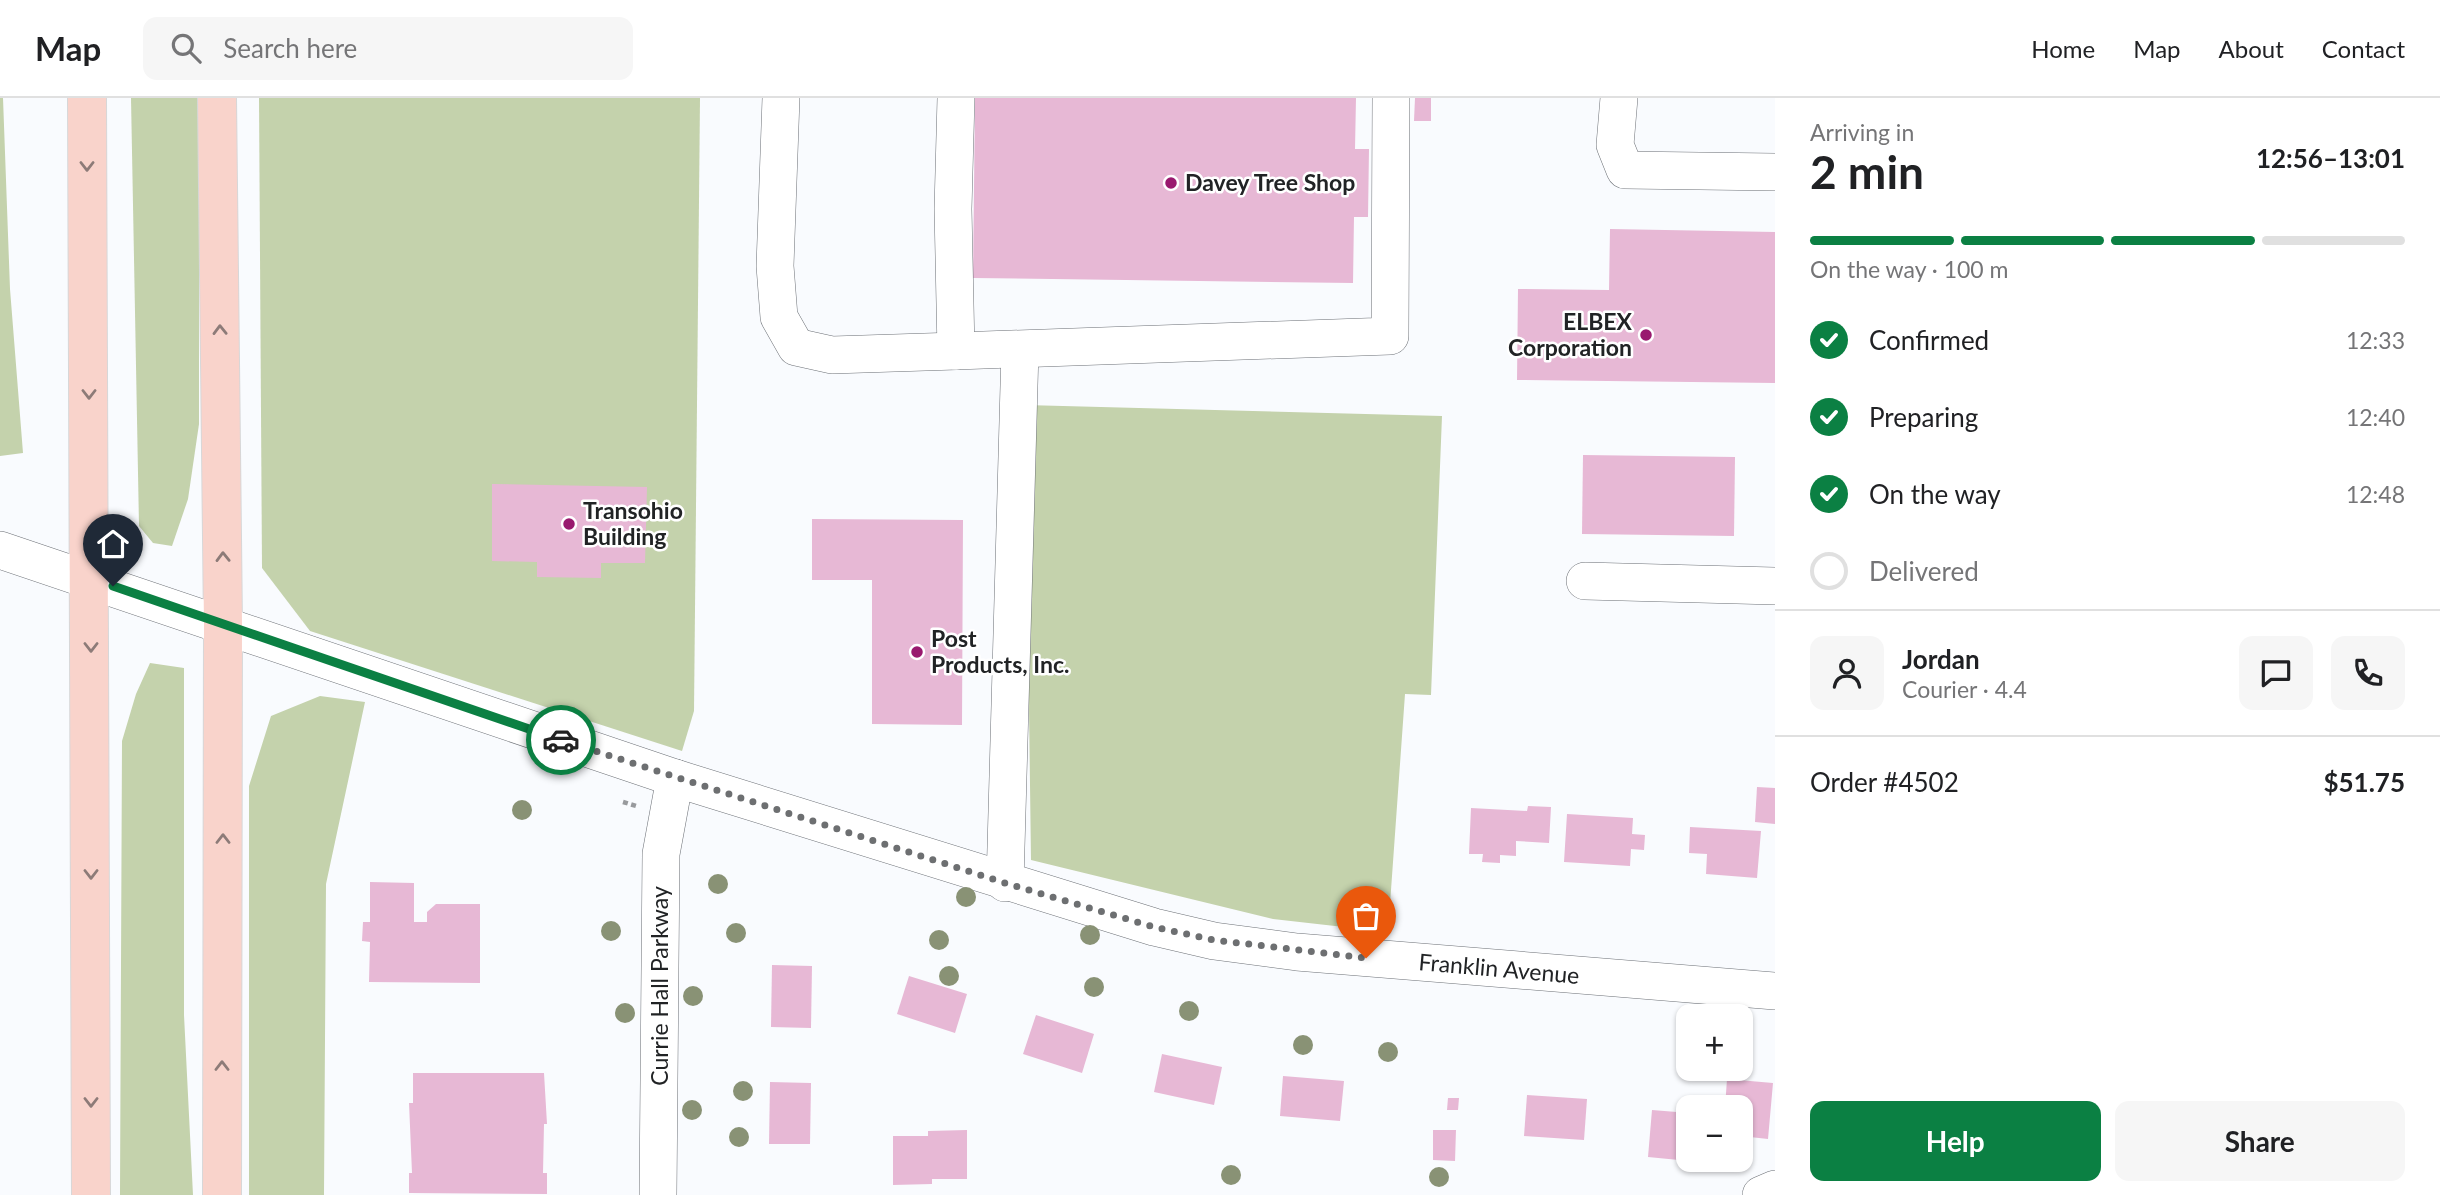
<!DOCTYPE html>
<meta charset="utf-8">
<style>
:root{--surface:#fff;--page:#f6f6f6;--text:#202124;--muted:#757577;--line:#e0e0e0;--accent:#0b8043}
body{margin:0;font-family:Lato,sans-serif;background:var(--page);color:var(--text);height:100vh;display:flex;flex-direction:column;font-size:26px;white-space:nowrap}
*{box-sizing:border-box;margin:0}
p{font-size:23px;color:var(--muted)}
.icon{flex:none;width:38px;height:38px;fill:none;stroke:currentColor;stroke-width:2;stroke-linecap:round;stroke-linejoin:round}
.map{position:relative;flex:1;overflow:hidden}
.details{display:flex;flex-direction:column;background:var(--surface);width:665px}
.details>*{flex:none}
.controls{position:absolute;left:1676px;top:906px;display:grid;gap:14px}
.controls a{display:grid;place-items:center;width:77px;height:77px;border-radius:14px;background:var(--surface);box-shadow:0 2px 5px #0004;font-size:35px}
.pin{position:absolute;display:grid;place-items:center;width:60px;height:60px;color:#fff;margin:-72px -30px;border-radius:50% 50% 50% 0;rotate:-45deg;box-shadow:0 0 7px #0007}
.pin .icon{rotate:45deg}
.courier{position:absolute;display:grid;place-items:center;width:70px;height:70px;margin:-35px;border:5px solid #0b8043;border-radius:50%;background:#fff;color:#222;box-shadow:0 2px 9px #0007}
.head em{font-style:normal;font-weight:700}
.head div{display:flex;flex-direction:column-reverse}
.head{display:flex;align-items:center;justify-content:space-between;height:119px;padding:0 35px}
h1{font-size:46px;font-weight:700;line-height:52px}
.bar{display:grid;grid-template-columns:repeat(4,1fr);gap:10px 7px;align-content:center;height:84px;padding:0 35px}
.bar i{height:9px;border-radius:5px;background:var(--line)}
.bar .active{background:var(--accent)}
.bar p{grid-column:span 4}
.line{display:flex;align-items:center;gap:18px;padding:0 35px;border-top:2px solid var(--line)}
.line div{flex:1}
.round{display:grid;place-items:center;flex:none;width:74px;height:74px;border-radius:14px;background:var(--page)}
ol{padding:0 35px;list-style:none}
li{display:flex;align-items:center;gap:21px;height:77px}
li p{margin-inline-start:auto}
li .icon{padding:7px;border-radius:50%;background:var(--accent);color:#fff;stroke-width:4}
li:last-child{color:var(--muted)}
li i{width:38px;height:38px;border:4px solid var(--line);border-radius:50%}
.action{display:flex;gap:14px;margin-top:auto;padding:14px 35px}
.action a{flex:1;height:80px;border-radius:14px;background:var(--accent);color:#fff;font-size:28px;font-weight:700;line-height:80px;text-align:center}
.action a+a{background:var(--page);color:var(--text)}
header{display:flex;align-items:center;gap:42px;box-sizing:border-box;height:98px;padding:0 35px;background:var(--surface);border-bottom:2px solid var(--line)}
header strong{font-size:33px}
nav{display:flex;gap:38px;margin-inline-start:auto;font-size:24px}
.search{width:490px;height:63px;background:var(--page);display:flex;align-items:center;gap:18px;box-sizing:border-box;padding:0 24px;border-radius:14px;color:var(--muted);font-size:26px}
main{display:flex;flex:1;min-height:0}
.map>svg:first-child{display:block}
</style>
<header>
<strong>Map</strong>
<div class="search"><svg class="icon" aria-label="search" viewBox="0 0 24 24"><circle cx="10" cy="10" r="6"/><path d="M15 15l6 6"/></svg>Search here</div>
<nav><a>Home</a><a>Map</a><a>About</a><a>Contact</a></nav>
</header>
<main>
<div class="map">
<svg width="1775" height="1097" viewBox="0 0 1775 1097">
<rect width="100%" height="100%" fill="#f9fbfe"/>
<g fill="#c4d2ac">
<polygon points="0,0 3,0 10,191 23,355 0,358"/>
<polygon points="131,0 199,0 199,326 188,401 172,448 153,445 139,428"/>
<polygon points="259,0 700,0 694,613 682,653 310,533 262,470"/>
<polygon points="1025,307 1442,318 1431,597 1405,596 1388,834 1273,821 1031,762"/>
<polygon points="150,565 184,570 184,917 193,1097 120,1097 122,643 136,596"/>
<polygon points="320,598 365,604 326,786 324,1097 249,1097 249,688 271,618"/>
</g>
<g fill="#e7b8d5">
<polygon points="975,0 1356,0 1355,51 1369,51 1368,119 1354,119 1353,185 973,180"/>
<polygon points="1415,0 1431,0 1431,23 1414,23"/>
<polygon points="1610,131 1775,134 1775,285 1517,282 1518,191 1609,192"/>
<polygon points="1583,357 1735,359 1734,438 1582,436"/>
<polygon points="492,386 647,389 645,465 601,465 601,480 537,479 537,464 492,463"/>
<polygon points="812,421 963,422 962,627 872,626 872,482 812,482"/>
<polygon points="1757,689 1775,690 1775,726 1755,724"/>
<polygon points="1528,708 1551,709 1549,745 1516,743 1516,758 1500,757 1500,765 1482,764 1483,756 1469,756 1471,710 1527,713"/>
<polygon points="1567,716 1633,720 1632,736 1645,737 1644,752 1631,751 1630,768 1564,764"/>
<polygon points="1690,729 1761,733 1757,780 1706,776 1707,756 1689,755"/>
<polygon points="370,784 414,785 414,824 427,824 427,814 436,806 480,806 480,885 369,884 370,844 362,843 363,824 370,824"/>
<polygon points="772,867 812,868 811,930 771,929"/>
<polygon points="909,878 967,896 955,935 897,916"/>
<polygon points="1036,917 1094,936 1082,975 1023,956"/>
<polygon points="1162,956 1222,969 1214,1007 1154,994"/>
<polygon points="413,975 544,975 547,1026 544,1026 543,1075 547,1075 547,1096 409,1095 409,1075 412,1075 409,1005 413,1005"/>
<polygon points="1283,978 1344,983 1340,1023 1280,1018"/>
<polygon points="1727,981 1773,985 1768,1041 1741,1038 1741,1010 1725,1010"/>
<polygon points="770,984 811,985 810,1046 769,1046"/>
<polygon points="1527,997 1587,1001 1584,1042 1524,1038"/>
<polygon points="1448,1000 1459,1000 1458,1012 1447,1012"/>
<polygon points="1652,1012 1689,1015 1689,1063 1648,1059"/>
<polygon points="967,1032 967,1081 932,1081 932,1086 893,1087 893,1038 928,1038 928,1033"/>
<polygon points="1433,1032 1456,1032 1455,1063 1433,1062"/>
</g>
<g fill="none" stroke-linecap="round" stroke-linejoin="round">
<defs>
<g id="minor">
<polyline points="781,0 775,168 779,219 796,249 832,257 956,253"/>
<polyline points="956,0 953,111 956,253 1390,238 1391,0"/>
<polyline points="1619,0 1615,47 1625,72 1775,74"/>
<polyline points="0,452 675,680 1154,829 1214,843 1297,854 1775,893"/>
<polyline points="1585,483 1775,488"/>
<polyline points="1005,785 1020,252"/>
<polyline points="658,1097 661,756 675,680"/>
<polyline points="1761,1097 1775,1091"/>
</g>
<g id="major">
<polyline points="87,0 91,1097"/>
<polyline points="217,0 223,527 222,1097"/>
</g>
</defs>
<use href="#minor" stroke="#6d7177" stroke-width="38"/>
<use href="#major" stroke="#d7d7d8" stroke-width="40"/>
<polyline stroke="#989a9d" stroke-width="4.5" stroke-dasharray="5 3.5" stroke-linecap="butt" points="623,704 636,708"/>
<use href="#minor" stroke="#fff" stroke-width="37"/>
<use href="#major" stroke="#f9d3cb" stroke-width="38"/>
</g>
<g fill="#899275">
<circle cx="522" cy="712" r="10"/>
<circle cx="718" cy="786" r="10"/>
<circle cx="966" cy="799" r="10"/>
<circle cx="611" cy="833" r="10"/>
<circle cx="736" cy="835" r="10"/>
<circle cx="1090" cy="837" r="10"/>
<circle cx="939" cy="842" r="10"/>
<circle cx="949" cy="878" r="10"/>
<circle cx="1094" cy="889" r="10"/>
<circle cx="693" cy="898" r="10"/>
<circle cx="1189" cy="913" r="10"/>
<circle cx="625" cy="915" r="10"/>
<circle cx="1303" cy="947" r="10"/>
<circle cx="1388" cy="954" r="10"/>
<circle cx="743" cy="993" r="10"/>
<circle cx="692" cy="1012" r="10"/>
<circle cx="739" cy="1039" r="10"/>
<circle cx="1231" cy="1077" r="10"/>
<circle cx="1439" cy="1079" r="10"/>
</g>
<defs><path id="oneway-chevron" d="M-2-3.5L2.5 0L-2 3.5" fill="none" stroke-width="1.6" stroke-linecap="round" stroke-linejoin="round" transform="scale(1.75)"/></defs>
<g stroke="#8d7b78">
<use href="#oneway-chevron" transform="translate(87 68) rotate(90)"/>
<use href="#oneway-chevron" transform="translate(220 232) rotate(-91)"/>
<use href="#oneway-chevron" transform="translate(89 296) rotate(90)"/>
<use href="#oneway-chevron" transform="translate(223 459) rotate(-91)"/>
<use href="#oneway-chevron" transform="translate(91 549) rotate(90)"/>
<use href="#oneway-chevron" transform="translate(223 741) rotate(-90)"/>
<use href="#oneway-chevron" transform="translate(91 776) rotate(90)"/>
<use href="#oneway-chevron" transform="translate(222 968) rotate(-90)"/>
<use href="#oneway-chevron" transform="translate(91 1004) rotate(90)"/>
</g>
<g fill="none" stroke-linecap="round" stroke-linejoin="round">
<polyline stroke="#6d6f71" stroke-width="7" stroke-dasharray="0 12.6" points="561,642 1005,785 1154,829 1214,842 1366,860"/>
<polyline stroke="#0b8043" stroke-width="9" points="113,488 561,642"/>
</g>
<g fill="#99196f" stroke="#fff" stroke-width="2.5">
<circle cx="1171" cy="85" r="7"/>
<circle cx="1646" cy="237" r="7"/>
<circle cx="569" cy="426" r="7"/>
<circle cx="917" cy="554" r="7"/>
</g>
<g text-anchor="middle" stroke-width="5" stroke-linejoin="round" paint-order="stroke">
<g font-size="23" font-weight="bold" fill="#212325" stroke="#fff" text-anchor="start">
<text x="1185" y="93">Davey Tree Shop</text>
<text x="1632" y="232" text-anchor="end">ELBEX<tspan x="1632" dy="26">Corporation</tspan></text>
<text x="583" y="421">Transohio<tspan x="583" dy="26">Building</tspan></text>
<text x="931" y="549">Post<tspan x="931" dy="26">Products, Inc.</tspan></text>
</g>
<g font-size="23" fill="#212325" stroke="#fff">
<text transform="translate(1499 871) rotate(5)" y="8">Franklin Avenue</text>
<text transform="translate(660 888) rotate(-90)" y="8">Currie Hall Parkway</text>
</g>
</g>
</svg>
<div class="controls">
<a>+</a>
<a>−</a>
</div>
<div class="pin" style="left:1366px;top:860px;background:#ea580c"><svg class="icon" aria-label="bag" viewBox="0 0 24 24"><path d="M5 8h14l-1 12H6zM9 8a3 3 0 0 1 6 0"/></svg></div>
<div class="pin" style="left:113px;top:488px;background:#1f2937"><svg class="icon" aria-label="home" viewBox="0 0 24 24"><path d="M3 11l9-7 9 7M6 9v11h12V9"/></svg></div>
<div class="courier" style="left:561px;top:642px"><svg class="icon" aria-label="car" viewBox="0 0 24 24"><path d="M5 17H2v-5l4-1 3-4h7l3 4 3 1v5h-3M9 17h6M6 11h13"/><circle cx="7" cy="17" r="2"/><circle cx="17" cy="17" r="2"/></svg></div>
</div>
<section class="details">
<div class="head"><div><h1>2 min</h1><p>Arriving in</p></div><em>12:56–13:01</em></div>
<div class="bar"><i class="active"></i><i class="active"></i><i class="active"></i><i></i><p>On the way · 100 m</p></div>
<ol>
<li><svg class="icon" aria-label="check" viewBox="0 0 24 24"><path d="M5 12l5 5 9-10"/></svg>Confirmed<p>12:33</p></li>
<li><svg class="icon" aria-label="check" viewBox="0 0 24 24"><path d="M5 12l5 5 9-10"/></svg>Preparing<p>12:40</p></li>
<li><svg class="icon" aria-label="check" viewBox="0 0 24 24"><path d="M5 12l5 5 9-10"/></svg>On the way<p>12:48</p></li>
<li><i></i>Delivered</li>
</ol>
<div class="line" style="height:126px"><a class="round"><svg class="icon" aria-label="person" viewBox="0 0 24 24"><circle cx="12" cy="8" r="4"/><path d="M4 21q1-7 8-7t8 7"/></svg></a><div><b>Jordan</b><p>Courier · 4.4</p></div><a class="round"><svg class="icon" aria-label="chat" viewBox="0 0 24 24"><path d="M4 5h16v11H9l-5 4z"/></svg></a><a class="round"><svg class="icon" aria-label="phone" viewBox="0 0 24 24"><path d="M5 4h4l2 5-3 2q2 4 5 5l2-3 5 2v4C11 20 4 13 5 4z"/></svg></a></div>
<div class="line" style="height:91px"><div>Order #4502</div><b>$51.75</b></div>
<div class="action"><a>Help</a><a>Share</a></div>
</section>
</main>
